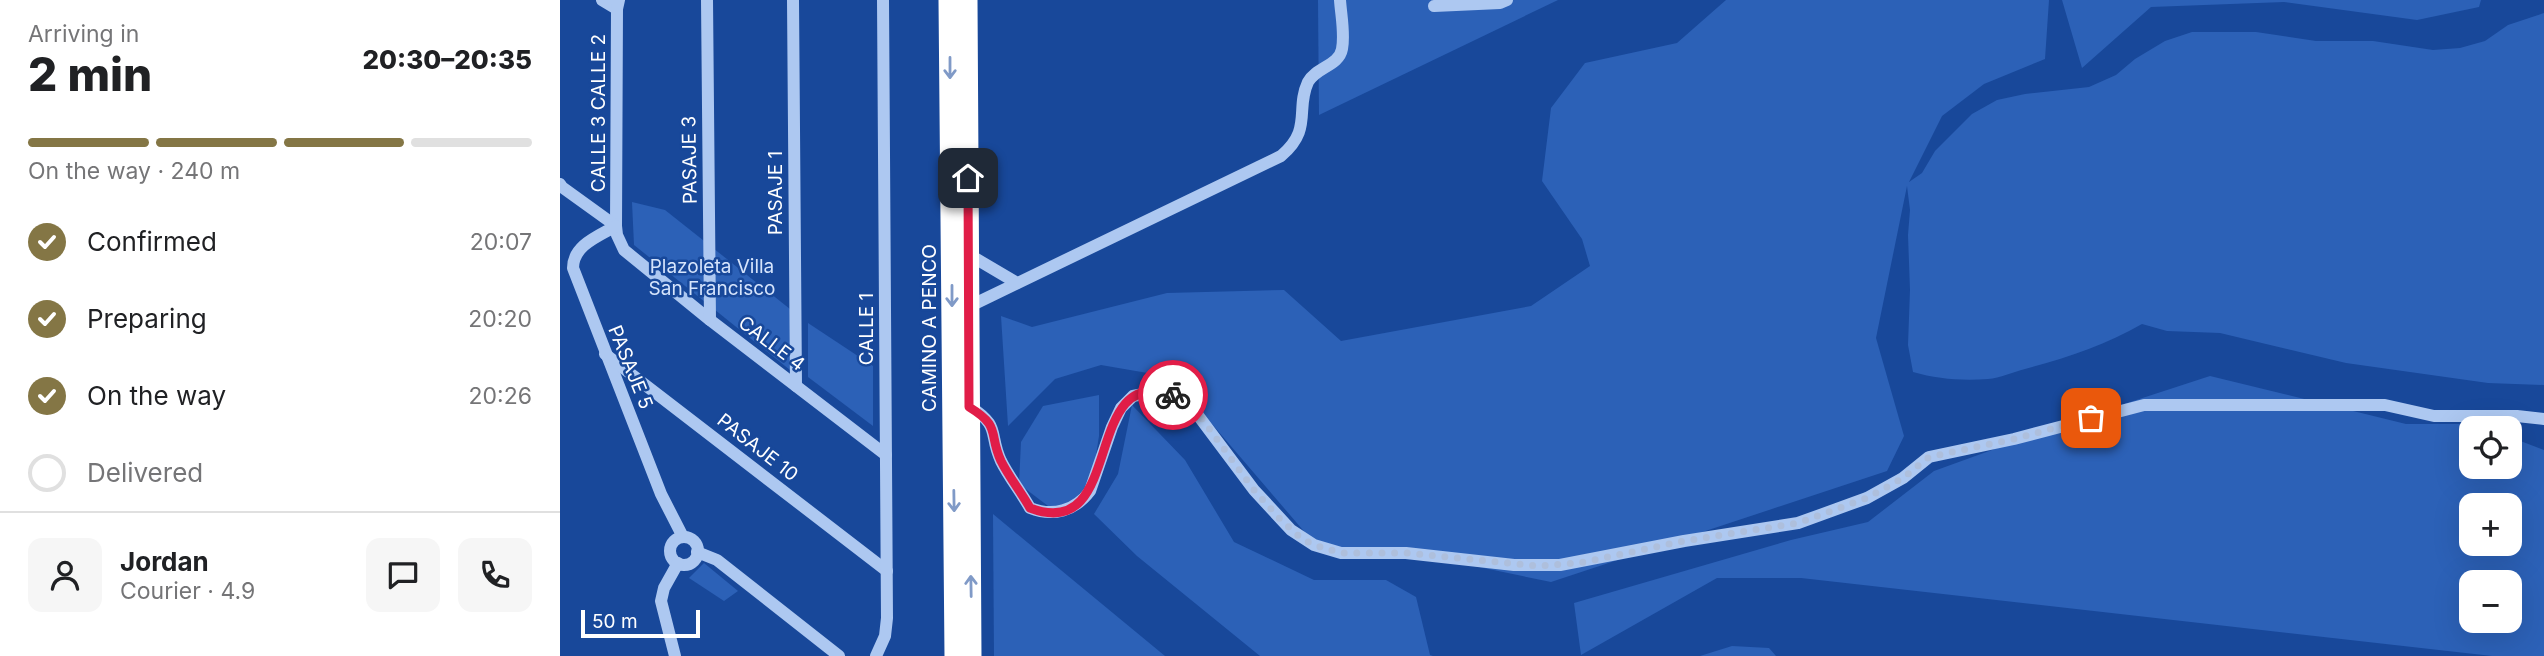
<!DOCTYPE html>
<meta charset="utf-8">
<style>
:root{--surface:#fff;--page:#f6f6f6;--text:#202124;--muted:#757577;--line:#e0e0e0;--accent:#847645}
body{margin:0;font-family:Inter,sans-serif;background:var(--page);color:var(--text);height:100vh;display:flex;flex-direction:column;font-size:26px;white-space:nowrap}
*{box-sizing:border-box;margin:0}
p{font-size:23px;color:var(--muted)}
.icon{flex:none;width:38px;height:38px;fill:none;stroke:currentColor;stroke-width:2;stroke-linecap:round;stroke-linejoin:round}
.map{position:relative;flex:1;overflow:hidden}
.details{display:flex;flex-direction:column;background:var(--surface);width:560px}
.details>*{flex:none}
.controls{position:absolute;left:1899px;top:416px;display:grid;gap:14px}
.controls a{display:grid;place-items:center;width:63px;height:63px;border-radius:14px;background:var(--surface);box-shadow:0 7px 28px #0002;font-size:35px}
.scale{position:absolute;left:21px;bottom:18px;width:119px;box-sizing:border-box;padding-left:7px;border:4px solid #fff;border-top:0;font-size:19px;line-height:24px;white-space:nowrap;color:#fff;-webkit-text-stroke:5px #18489a;paint-order:stroke}
.pin{position:absolute;display:grid;place-items:center;width:60px;height:60px;color:#fff;margin:-30px;border-radius:14px;box-shadow:0 4px 10px #0006}
.courier{position:absolute;display:grid;place-items:center;width:70px;height:70px;margin:-35px;border:5px solid #e11d48;border-radius:50%;background:#fff;color:#222;box-shadow:0 2px 9px #0007}
.headline em{font-style:normal;font-weight:800}
.headline div{display:flex;flex-direction:column-reverse}
.headline{display:flex;align-items:center;justify-content:space-between;height:119px;padding:0 28px}
h1{font-size:46px;font-weight:800;line-height:52px}
.bar{display:grid;grid-template-columns:repeat(4,1fr);gap:10px 7px;align-content:center;height:84px;padding:0 28px}
.bar i{height:9px;border-radius:5px;background:var(--line)}
.bar .on{background:var(--accent)}
.bar p{grid-column:span 4}
.line{display:flex;align-items:center;gap:18px;padding:0 28px;border-top:2px solid var(--line)}
.line div{flex:1}
.round{display:grid;place-items:center;flex:none;width:74px;height:74px;border-radius:14px;background:var(--page)}
ol{padding:0 28px;list-style:none}
li{display:flex;align-items:center;gap:21px;height:77px}
li p{margin-inline-start:auto}
li .icon{padding:7px;border-radius:50%;background:var(--accent);color:#fff;stroke-width:4}
li:last-child{color:var(--muted)}
li i{width:38px;height:38px;border:4px solid var(--line);border-radius:50%}
main{display:flex;flex:1;min-height:0}
.map>svg:first-child{display:block}
</style>
<main>
<section class="details">
<div class="headline"><div><h1>2 min</h1><p>Arriving in</p></div><em>20:30–20:35</em></div>
<div class="bar"><i class="on"></i><i class="on"></i><i class="on"></i><i></i><p>On the way · 240 m</p></div>
<ol>
<li><svg class="icon" aria-label="check" viewBox="0 0 24 24"><path d="M5 12l5 5 9-10"/></svg>Confirmed<p>20:07</p></li>
<li><svg class="icon" aria-label="check" viewBox="0 0 24 24"><path d="M5 12l5 5 9-10"/></svg>Preparing<p>20:20</p></li>
<li><svg class="icon" aria-label="check" viewBox="0 0 24 24"><path d="M5 12l5 5 9-10"/></svg>On the way<p>20:26</p></li>
<li><i></i>Delivered</li>
</ol>
<div class="line" style="height:126px"><a class="round"><svg class="icon" aria-label="person" viewBox="0 0 24 24"><circle cx="12" cy="8" r="4"/><path d="M4 21q1-7 8-7t8 7"/></svg></a><div><b>Jordan</b><p>Courier · 4.9</p></div><a class="round"><svg class="icon" aria-label="chat" viewBox="0 0 24 24"><path d="M4 5h16v11H9l-5 4z"/></svg></a><a class="round"><svg class="icon" aria-label="phone" viewBox="0 0 24 24"><path d="M5 4h4l2 5-3 2q2 4 5 5l2-3 5 2v4C11 20 4 13 5 4z"/></svg></a></div>
</section>
<div class="map">
<svg width="1984" height="656" viewBox="0 0 1984 656">
<rect width="100%" height="100%" fill="#18489a"/>
<g fill="#2c61b7" fill-rule="evenodd">
<polygon points="758,0 998,0 759,115"/>
<path d="M1166,0H1489L1485,59L1424,84L1382,116L1349,182L1362,173L1375,151L1412,114L1437,100L1465,94L1529,87L1556,75L1575,59L1605,41L1632,32H1696L1756,41H1813L1873,50L1900,48L1925,41L1948,25L1984,13V385L1928,383L1786,363L1660,333L1607,331L1582,324C1546,345 1506,358 1465,369C1453,372 1440,378 1428,379C1402,381 1377,379 1353,372L1348,345L1350,290L1348,235L1350,210L1347,186L1316,338L1344,436L1327,471L991,582L866,556L760,550L652,424L599,375L541,365L495,379L448,426L441,316L472,327L607,293L724,290L781,341L971,306L1030,266L1022,239L982,181L991,108L1025,63L1117,43Z"/>
<polygon points="1502,0 1921,0 1919,7 1857,20 1724,2 1591,7 1522,68"/>
<polygon points="72,202 105,210 230,309 230,370 74,245"/>
<polygon points="248,323 313,366 313,426 248,377"/>
<path d="M1650,376L1846,424H1916L1928,429H1911V467H1950V437L1984,450V656H1932L1241,578H1157L1021,655L1014,603L1231,540L1308,522L1374,471L1515,420ZM1911,506H1950V544H1911ZM1911,583H1950V621H1911Z"/>
<polygon points="539,395 539,436 532,480 500,515 459,484 461,442 483,406"/>
<polygon points="572,405 625,460 674,542 754,580 826,580 856,597 870,655 873,656 700,656 577,556 534,514 558,474"/>
<polygon points="433,514 605,656 434,656"/>
<polygon points="144,563 178,591 164,601 129,578"/>
<polygon points="1172,646 1209,648 1216,656 1140,656"/>
</g>
<g fill="none" stroke-linecap="round" stroke-linejoin="round">
<g stroke="#adc8f1" stroke-width="12">
<polyline points="42,0 57,9"/>
<polyline points="59,0 57,9 56,226 57,235 64,250 150,320 326,455"/>
<polyline points="147,0 150,320"/>
<polyline points="233,0 236,386"/>
<polyline points="874,6 940,3 947,0"/>
<polyline points="0,184 2,187 56,226"/>
<path d="M56,226C39,236 13,245 13,268L101,494L123,537"/>
<polyline points="408,254 457,283"/>
<path d="M408,307L721,156C753,129 735,110 748,82C756,67 779,66 782,49C785,34 781,15 780,0"/>
<polyline points="45,354 327,571"/>
<path d="M409,406C442,427 428,433 441,461C449,477 461,492 470,508C493,517 515,511 530,491L552,427L561,408L573,396L599,391L613,395L634,410L694,490L731,530L754,545L781,553H846L954,565H1000L1124,541L1238,523L1307,498L1343,478L1369,457L1454,439L1584,405H1825L1874,416H1957L1984,419"/>
<circle cx="124" cy="551" r="14"/>
<polyline points="137,552 157,560 279,656"/>
<polyline points="115,656 101,601 104,588 118,563"/>
<polyline points="316,656 325,636 327,618 323,0"/>
</g>
<g stroke="#fff" stroke-width="21">
<polyline points="389,0 395,656"/>
<polyline points="407,0 411,656"/>
</g>
</g>
<defs><path id="oneway-shaft" d="M-6 0H5M1.5-3L5.5 0L1.5 3" fill="none" stroke-width="1.6" stroke-linecap="round" stroke-linejoin="round" transform="scale(1.75)"/></defs>
<g stroke="#809ac7">
<use href="#oneway-shaft" transform="translate(390 68) rotate(90)"/>
<use href="#oneway-shaft" transform="translate(392 296) rotate(90)"/>
<use href="#oneway-shaft" transform="translate(394 501) rotate(89)"/>
<use href="#oneway-shaft" transform="translate(411 586) rotate(-91)"/>
</g>
<g fill="none" stroke-linecap="round" stroke-linejoin="round">
<polyline stroke="#aebfdc" stroke-width="7" stroke-dasharray="0 12.6" points="613,395 627,404 640,416 694,490 721,520 742,539 754,545 781,553 846,553 977,566 1019,563 1124,541 1238,523 1307,498 1343,478 1369,457 1454,439 1531,418"/>
<path stroke="#e11d48" stroke-width="9" d="M408,178L409,407C442,427 428,433 441,461C449,477 461,492 470,508C567,545 520,362 613,395"/>
</g>
<g text-anchor="middle" stroke-width="5" stroke-linejoin="round" paint-order="stroke">
<g font-size="19" fill="#fff" stroke="#18489a">
<text transform="translate(38 113) rotate(-90)" y="7">CALLE 3 CALLE 2</text>
<text transform="translate(129 160) rotate(-91)" y="7">PASAJE 3</text>
<text transform="translate(215 193) rotate(-90)" y="7">PASAJE 1</text>
<text transform="translate(369 328) rotate(-90)" y="7">CAMINO A PENCO</text>
<text transform="translate(306 329) rotate(-90)" y="7">CALLE 1</text>
<text transform="translate(212 343) rotate(37)" y="7">CALLE 4</text>
<text transform="translate(71 367) rotate(68)" y="7">PASAJE 5</text>
<text transform="translate(198 447) rotate(38)" y="7">PASAJE 10</text>
</g>
<g font-size="19" fill="#d5e4fc" stroke="#18489a">
<text x="152" y="273">Plazoleta Villa<tspan x="152" dy="22">San Francisco</tspan></text>
</g>
</g>
</svg>
<div class="controls">
<a><svg class="icon" aria-label="locate" viewBox="0 0 24 24"><circle cx="12" cy="12" r="6"/><path d="M12 2v4M12 18v4M2 12h4M18 12h4"/></svg></a>
<a>+</a>
<a>−</a>
</div>
<div class="scale">50 m</div>
<div class="pin" style="left:1531px;top:418px;background:#ea580c"><svg class="icon" aria-label="bag" viewBox="0 0 24 24"><path d="M5 8h14l-1 12H6zM9 8a3 3 0 0 1 6 0"/></svg></div>
<div class="pin" style="left:408px;top:178px;background:#1f2937"><svg class="icon" aria-label="home" viewBox="0 0 24 24"><path d="M3 11l9-7 9 7M6 9v11h12V9"/></svg></div>
<div class="courier" style="left:613px;top:395px"><svg class="icon" aria-label="bike" viewBox="0 0 24 24"><circle cx="6" cy="16" r="4"/><circle cx="18" cy="16" r="4"/><path d="M6 16l4-8h5l3 8M10 8l3 8H6M13 5h3"/></svg></div>
</div>
</main>
